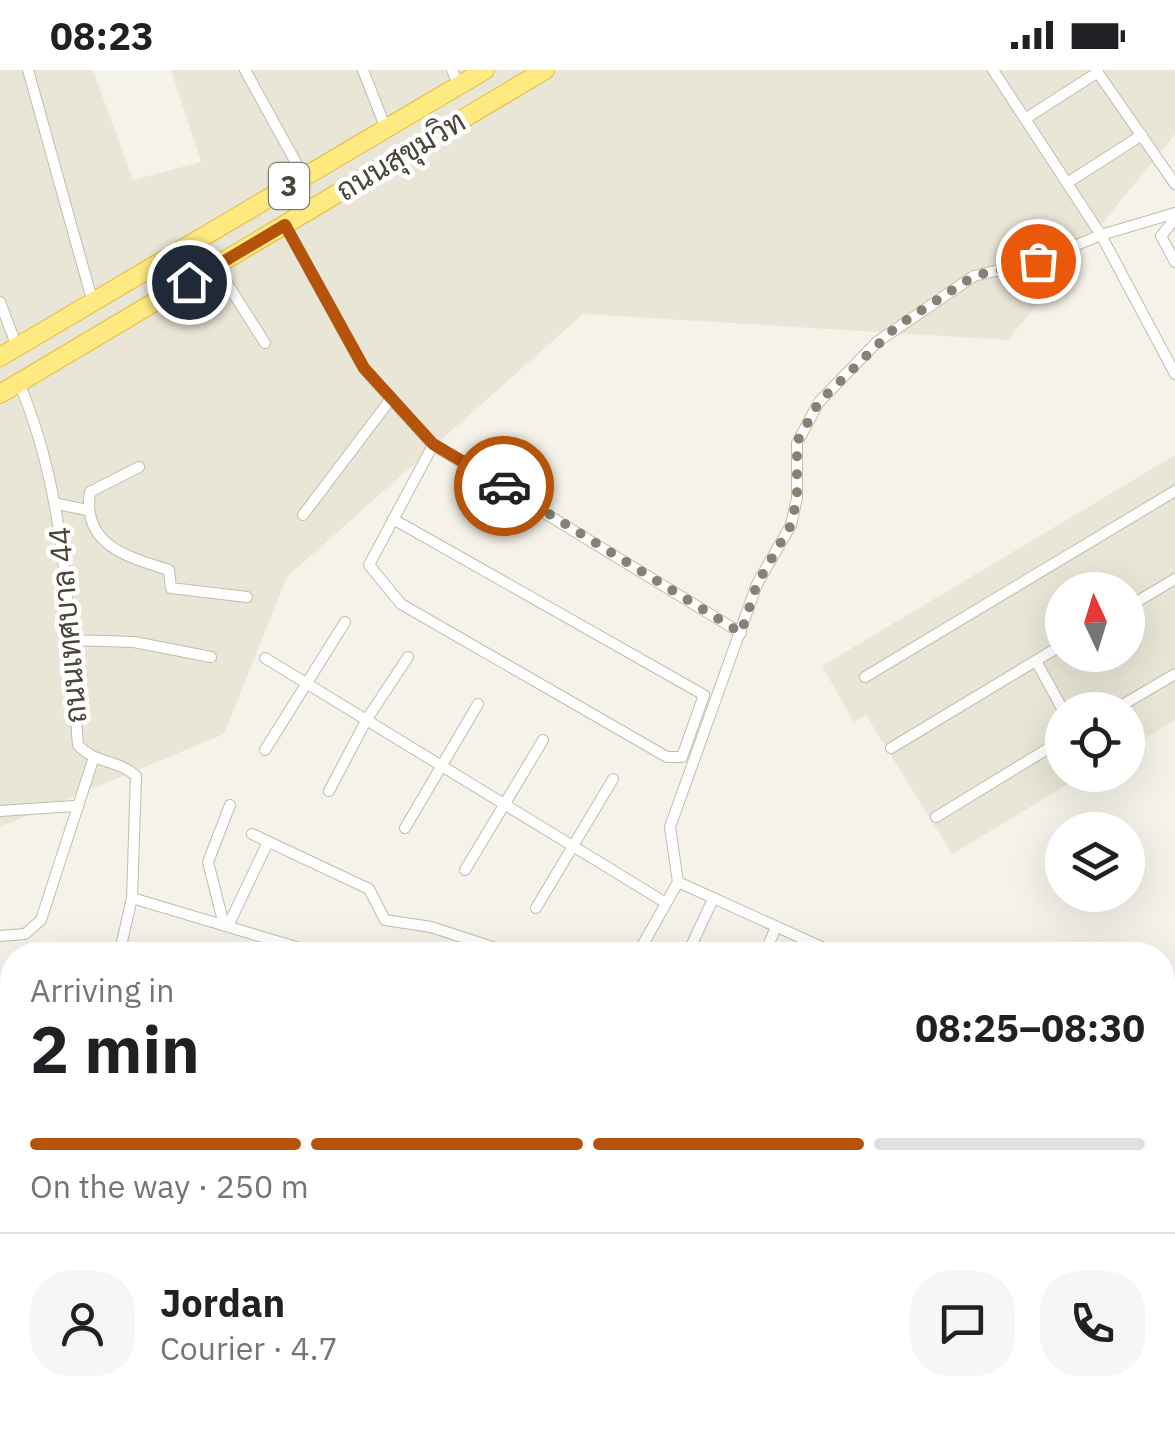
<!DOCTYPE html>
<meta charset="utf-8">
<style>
:root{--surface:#fff;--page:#f6f6f6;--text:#202124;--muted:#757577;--line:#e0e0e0;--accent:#b45309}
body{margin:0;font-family:"IBM Plex Sans",Sarabun,sans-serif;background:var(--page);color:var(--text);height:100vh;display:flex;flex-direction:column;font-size:38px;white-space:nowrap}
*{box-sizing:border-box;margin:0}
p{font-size:32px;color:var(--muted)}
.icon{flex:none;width:55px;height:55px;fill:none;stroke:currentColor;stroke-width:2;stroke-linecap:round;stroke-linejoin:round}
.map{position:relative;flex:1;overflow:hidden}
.side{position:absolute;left:0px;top:872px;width:1175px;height:492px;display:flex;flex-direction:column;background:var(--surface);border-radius:40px 40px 0 0;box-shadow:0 10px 40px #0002}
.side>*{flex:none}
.needle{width:65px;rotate:356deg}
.controls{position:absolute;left:1045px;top:502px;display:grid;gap:20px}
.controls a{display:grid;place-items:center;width:100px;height:100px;border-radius:50%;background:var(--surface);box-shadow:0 10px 40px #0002;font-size:50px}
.pin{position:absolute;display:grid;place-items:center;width:85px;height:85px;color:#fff;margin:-42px;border:5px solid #fff;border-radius:50%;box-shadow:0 2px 10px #0007}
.courier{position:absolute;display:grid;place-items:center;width:100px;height:100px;margin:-50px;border:8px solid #b45309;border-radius:50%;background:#fff;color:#222;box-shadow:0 2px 12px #0007}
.head em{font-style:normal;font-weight:700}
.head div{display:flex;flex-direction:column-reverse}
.head{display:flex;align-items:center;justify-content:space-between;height:170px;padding:0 30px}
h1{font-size:65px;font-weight:700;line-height:75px}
.bar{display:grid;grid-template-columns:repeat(4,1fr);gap:15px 10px;align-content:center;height:120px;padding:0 30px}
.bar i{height:12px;border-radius:8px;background:var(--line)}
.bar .on{background:var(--accent)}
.bar p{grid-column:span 4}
.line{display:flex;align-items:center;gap:25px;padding:0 30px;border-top:2px solid var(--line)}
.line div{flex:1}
.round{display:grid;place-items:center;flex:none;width:105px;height:105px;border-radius:40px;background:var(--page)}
.status{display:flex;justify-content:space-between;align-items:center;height:70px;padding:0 50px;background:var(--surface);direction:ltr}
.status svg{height:28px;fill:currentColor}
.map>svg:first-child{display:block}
</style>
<div class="status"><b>08:23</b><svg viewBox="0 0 49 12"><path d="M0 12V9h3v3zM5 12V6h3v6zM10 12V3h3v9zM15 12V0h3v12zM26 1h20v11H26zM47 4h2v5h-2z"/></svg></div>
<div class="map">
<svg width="1175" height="1363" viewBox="0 0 1175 1363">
<rect width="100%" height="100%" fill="#f5f3e9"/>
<g fill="#e9e6d7" fill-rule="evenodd">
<polygon points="0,0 93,0 133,110 201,92 171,0 1175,0 1175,64 1008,270 583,244 287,507 224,664 0,757"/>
<path d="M1175,385V650L1128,678V640H1062V705H1083L952,784L866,645L854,652L822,596ZM1062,520H1128V585H1062Z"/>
</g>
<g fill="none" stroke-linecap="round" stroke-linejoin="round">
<defs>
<g id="minor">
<polyline points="28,0 93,233"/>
<polyline points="245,0 304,107"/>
<polyline points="363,0 386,59"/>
<polyline points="452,0 459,16"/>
<polyline points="993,0 1101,165 1175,304"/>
<polyline points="1096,0 1175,114"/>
<polyline points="1025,49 1098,2"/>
<polyline points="1067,113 1142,65"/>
<polyline points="1175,149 1161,166 1175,192"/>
<polyline points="285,155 364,299 433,375 741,563"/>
<polyline points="216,196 265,273"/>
<polyline points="0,232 17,277"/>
<path d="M19,313C68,428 68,551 78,675C95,694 117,689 136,706L132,828L119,885"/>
<path d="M139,397L90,422C82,475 127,487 169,500L171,518L247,527"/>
<polyline points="58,434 87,440"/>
<polyline points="303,445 390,330"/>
<polyline points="393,449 704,625 682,687 667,687 401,534 369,495 433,375"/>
<polyline points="1128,537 1175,509"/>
<polyline points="70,570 134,572 211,587"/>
<polyline points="265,588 666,833"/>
<polyline points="1036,591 1063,640"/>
<polyline points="865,607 1175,421"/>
<polyline points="1114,640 1175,604"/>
<polyline points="891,678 1062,575"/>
<polyline points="265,680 345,552"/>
<polyline points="329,721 367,649 408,587"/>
<polyline points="0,741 74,736"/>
<polyline points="936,747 1062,670"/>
<polyline points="405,758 478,634"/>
<polyline points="252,764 369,819 385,850 431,857 517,885"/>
<polyline points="465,800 543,670"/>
<polyline points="678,812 839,885"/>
<polyline points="132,828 323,885"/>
<polyline points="536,838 613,709"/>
<polyline points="224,855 208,792 230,735"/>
<polyline points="228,856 268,772"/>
<polyline points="0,866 25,864 41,850 93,690"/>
<polyline points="637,885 678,812 670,757 757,514 791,455 797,428 797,373 819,332 877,272 974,206 1038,191 1101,165 1175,143"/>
<polyline points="687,885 713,829"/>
<polyline points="764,885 776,857"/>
<polyline points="0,1043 12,1039"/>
<polyline points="1162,1136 1169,1136"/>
<polyline points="1162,1204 1175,1204"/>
<polyline points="0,1256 12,1264"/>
<polyline points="1162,1271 1175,1271"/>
<polyline points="1162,1338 1175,1338"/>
<polyline points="382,1352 387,1363"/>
<polyline points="623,1352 623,1363"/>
<polyline points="131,1363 134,1352"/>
<polyline points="338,1363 349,1352"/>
</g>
<g id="trunk">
<polyline points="0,287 485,0"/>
<polyline points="0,324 545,0"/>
</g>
</defs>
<use href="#minor" stroke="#c1bdac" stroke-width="12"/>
<use href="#trunk" stroke="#e0bb38" stroke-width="20"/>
<use href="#minor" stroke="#fff" stroke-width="10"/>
<use href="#trunk" stroke="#ffea81" stroke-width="18"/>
</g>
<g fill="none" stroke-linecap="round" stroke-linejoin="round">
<polyline stroke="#858275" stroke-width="10" stroke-dasharray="0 18" points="504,416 741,563 757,514 791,455 797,428 797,372 819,332 896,257 974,206 1038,191"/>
<polyline stroke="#b45309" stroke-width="12" points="189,212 285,155 364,298 433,374 504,416"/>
</g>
<g text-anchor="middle" stroke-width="9" stroke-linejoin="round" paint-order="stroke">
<rect fill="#fff" stroke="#807d73" stroke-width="2.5" x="269" y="93" width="40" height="46" rx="8"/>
<g font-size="28" font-weight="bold" fill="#494537">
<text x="289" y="126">3</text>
</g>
<g font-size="30" fill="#494537" stroke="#fff">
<text transform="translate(401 86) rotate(-31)" y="10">ถนนสุขุมวิท</text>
<text transform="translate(68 555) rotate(-95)" y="10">ถนนเทศบาล 44</text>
</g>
</g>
</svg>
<div class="controls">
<a><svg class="needle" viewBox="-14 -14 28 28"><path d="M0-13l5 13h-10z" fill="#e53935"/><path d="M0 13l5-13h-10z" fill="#757577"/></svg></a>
<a><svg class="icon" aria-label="locate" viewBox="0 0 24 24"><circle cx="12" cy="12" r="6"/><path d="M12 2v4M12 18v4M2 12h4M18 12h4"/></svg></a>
<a><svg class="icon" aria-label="layers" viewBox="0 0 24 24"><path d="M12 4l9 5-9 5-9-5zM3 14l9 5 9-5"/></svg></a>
</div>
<div class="pin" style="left:1038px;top:191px;background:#ea580c"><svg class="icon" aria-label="bag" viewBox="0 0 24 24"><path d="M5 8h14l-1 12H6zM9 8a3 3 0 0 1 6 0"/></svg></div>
<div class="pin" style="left:189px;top:212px;background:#1f2937"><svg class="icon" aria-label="home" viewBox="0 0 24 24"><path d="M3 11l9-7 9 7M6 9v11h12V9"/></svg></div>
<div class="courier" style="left:504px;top:416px"><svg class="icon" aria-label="car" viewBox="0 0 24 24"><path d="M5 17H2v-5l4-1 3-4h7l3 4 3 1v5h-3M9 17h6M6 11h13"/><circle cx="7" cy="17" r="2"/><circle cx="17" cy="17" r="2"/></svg></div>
<section class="side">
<div class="head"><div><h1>2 min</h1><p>Arriving in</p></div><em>08:25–08:30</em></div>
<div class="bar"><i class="on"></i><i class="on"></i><i class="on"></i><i></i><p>On the way · 250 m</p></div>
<div class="line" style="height:180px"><a class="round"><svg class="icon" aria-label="person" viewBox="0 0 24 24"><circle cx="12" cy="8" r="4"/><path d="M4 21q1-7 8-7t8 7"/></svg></a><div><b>Jordan</b><p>Courier · 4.7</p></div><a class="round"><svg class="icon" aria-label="chat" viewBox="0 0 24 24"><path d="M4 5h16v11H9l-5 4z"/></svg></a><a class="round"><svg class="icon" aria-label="phone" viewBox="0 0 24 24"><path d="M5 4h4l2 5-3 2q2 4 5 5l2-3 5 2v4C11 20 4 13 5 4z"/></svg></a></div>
</section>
</div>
